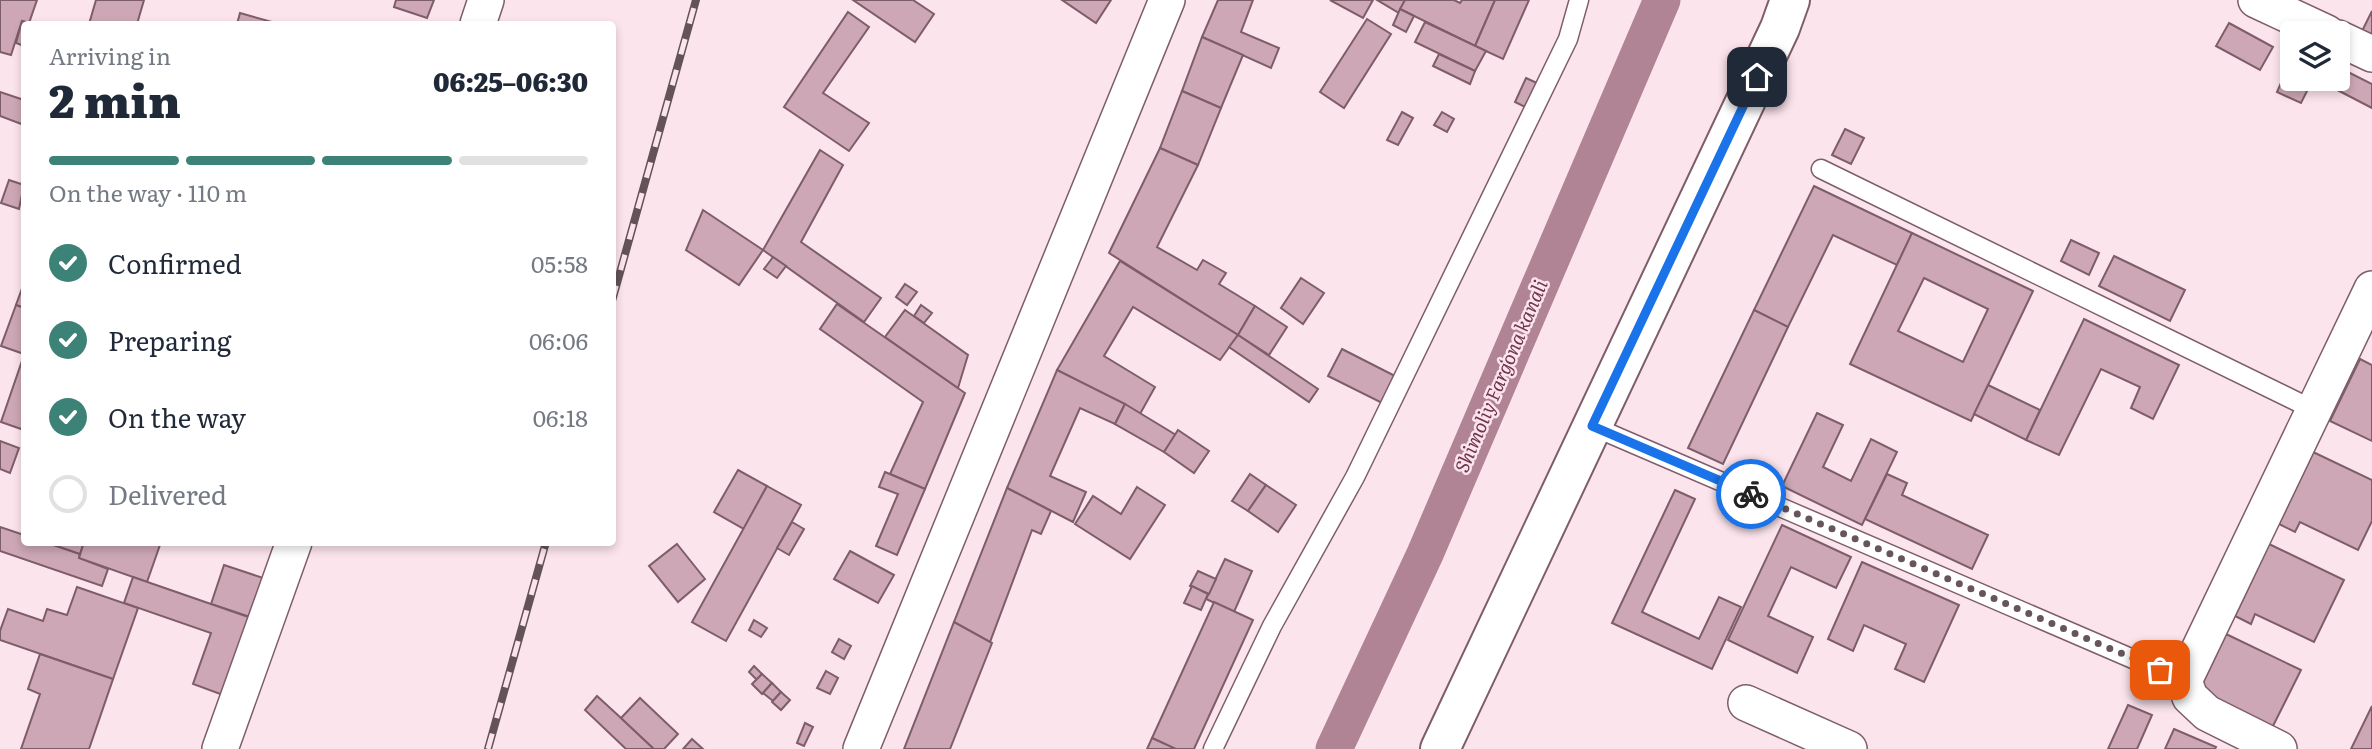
<!DOCTYPE html>
<meta charset="utf-8">
<style>
:root{--surface:#fff;--page:#f2f2f3;--text:#1f2937;--muted:#747a83;--line:#e0e1e3;--accent:#3d8277}
body{margin:0;font-family:Literata,serif;background:var(--page);color:var(--text);height:100vh;display:flex;flex-direction:column;font-size:26px;white-space:nowrap}
*{box-sizing:border-box;margin:0}
p{font-size:23px;color:var(--muted)}
.icon{flex:none;width:38px;height:38px;fill:none;stroke:currentColor;stroke-width:2;stroke-linecap:round;stroke-linejoin:round}
.map{position:relative;flex:1;overflow:hidden}
.side{position:absolute;left:21px;top:21px;width:595px;height:525px;display:flex;flex-direction:column;background:var(--surface);border-radius:7px;box-shadow:0 4px 10px #0003}
.side>*{flex:none}
.buttons{position:absolute;left:2280px;top:21px;display:grid;gap:14px}
.buttons a{display:grid;place-items:center;width:70px;height:70px;border-radius:7px;background:var(--surface);box-shadow:0 4px 10px #0003;font-size:35px}
.pin{position:absolute;display:grid;place-items:center;width:60px;height:60px;color:#fff;margin:-30px;border-radius:14px;box-shadow:0 4px 10px #0006}
.courier{position:absolute;display:grid;place-items:center;width:70px;height:70px;margin:-35px;border:5px solid #1a73e8;border-radius:50%;background:#fff;color:#222;box-shadow:0 2px 9px #0007}
.overview em{font-style:normal;font-weight:800}
.overview div{display:flex;flex-direction:column-reverse}
.overview{display:flex;align-items:center;justify-content:space-between;height:119px;padding:0 28px}
h1{font-size:46px;font-weight:800;line-height:52px}
.bar{display:grid;grid-template-columns:repeat(4,1fr);gap:10px 7px;align-content:center;height:84px;padding:0 28px}
.bar i{height:9px;border-radius:5px;background:var(--line)}
.bar .on{background:var(--accent)}
.bar p{grid-column:span 4}
ol{padding:0 28px;list-style:none}
li{display:flex;align-items:center;gap:21px;height:77px}
li p{margin-inline-start:auto}
li .icon{padding:7px;border-radius:50%;background:var(--accent);color:#fff;stroke-width:4}
li:last-child{color:var(--muted)}
li i{width:38px;height:38px;border:4px solid var(--line);border-radius:50%}
.map>svg:first-child{display:block}
</style>
<div class="map">
<svg width="2372" height="749" viewBox="0 0 2372 749">
<rect width="100%" height="100%" fill="#fce4ec"/>
<g fill="none" stroke-linecap="round" stroke-linejoin="round">
<polyline stroke="#b08495" stroke-width="37" points="1334,749 1425,554 1662,0"/>
</g>
<g fill="#cda7b5" stroke="#7e5d6a" stroke-width="2" fill-rule="evenodd">
<polygon points="0,0 37,0 29,23 22,21 11,55 0,52"/>
<polygon points="96,0 144,0 137,24 89,24"/>
<polygon points="396,0 434,0 427,18 394,7"/>
<polygon points="853,0 913,0 934,14 915,42"/>
<polygon points="1062,0 1111,0 1096,23"/>
<polygon points="1218,0 1253,0 1241,32 1279,48 1271,68 1202,37"/>
<polygon points="1330,0 1373,0 1363,18"/>
<polygon points="1377,0 1405,0 1399,13"/>
<polygon points="1405,0 1454,0 1460,3 1462,0 1495,0 1475,46 1400,9"/>
<polygon points="1495,0 1529,0 1503,59 1475,46"/>
<polygon points="1400,9 1414,16 1406,32 1393,25"/>
<polygon points="2372,11 2372,41 2360,35"/>
<polygon points="848,12 869,27 823,93 869,123 849,151 784,107"/>
<polygon points="240,13 279,24 237,24"/>
<polygon points="1367,19 1391,34 1344,108 1320,92"/>
<polygon points="22,21 34,24 24,24 24,46 16,43"/>
<polygon points="1425,22 1486,51 1475,71 1415,42"/>
<polygon points="2229,23 2273,47 2260,70 2216,46"/>
<polygon points="1202,37 1243,55 1221,108 1182,91"/>
<polygon points="1439,54 1475,71 1470,84 1433,66"/>
<polygon points="2292,58 2292,79 2313,79 2301,103 2277,92"/>
<polygon points="2338,67 2372,84 2372,108 2318,80 2338,79"/>
<polygon points="1526,78 1537,83 1525,107 1515,102"/>
<polygon points="1182,91 1221,108 1198,165 1160,148"/>
<polygon points="0,92 24,100 24,125 0,116"/>
<polygon points="1402,112 1413,118 1398,145 1387,140"/>
<polygon points="1442,112 1454,119 1447,132 1434,125"/>
<polygon points="1845,129 1864,138 1851,164 1832,155"/>
<polygon points="1160,148 1198,165 1157,247 1197,270 1203,260 1226,273 1219,284 1255,306 1238,335 1109,253"/>
<polygon points="820,150 843,165 801,242 881,298 864,322 763,250"/>
<polygon points="9,180 24,185 19,209 1,203"/>
<polygon points="1814,186 1912,233 1897,265 1833,235 1788,327 1754,310"/>
<polygon points="703,210 763,250 739,285 686,250"/>
<path d="M1912,233L2033,291L1971,421L1850,364ZM1924,278L1988,309L1963,362L1898,331Z"/>
<polygon points="2071,240 2099,253 2089,275 2061,261"/>
<polygon points="2114,256 2185,290 2170,321 2099,286"/>
<polygon points="773,257 786,266 777,278 764,269"/>
<polygon points="1120,261 1238,335 1220,360 1133,307 1104,356 1155,387 1140,414 1057,370"/>
<polygon points="1301,278 1324,293 1303,324 1281,308"/>
<polygon points="24,283 24,308 16,305"/>
<polygon points="905,284 917,292 907,305 896,297"/>
<polygon points="837,304 965,393 925,489 890,474 923,402 820,329"/>
<polygon points="16,305 24,308 24,354 1,346"/>
<polygon points="921,305 932,313 924,323 914,316"/>
<polygon points="1255,306 1287,327 1269,355 1238,335"/>
<polygon points="905,310 968,355 958,388 885,337"/>
<polygon points="1754,310 1788,327 1723,464 1688,448"/>
<polygon points="2084,319 2179,365 2153,419 2131,408 2140,387 2101,369 2059,455 2026,440"/>
<polygon points="1238,335 1318,389 1309,402 1229,347"/>
<polygon points="1342,349 1397,377 1384,404 1328,376"/>
<polygon points="24,355 24,430 1,422"/>
<polygon points="2360,359 2372,365 2372,441 2330,421"/>
<polygon points="1057,370 1125,404 1115,424 1080,408 1050,476 1086,492 1073,522 1007,488"/>
<polygon points="1988,385 2040,410 2026,440 1974,414"/>
<polygon points="1125,404 1176,435 1164,452 1115,424"/>
<polygon points="1817,413 1843,425 1823,467 1851,481 1871,439 1897,452 1862,525 1782,486"/>
<polygon points="1178,430 1209,451 1194,473 1164,452"/>
<polygon points="0,441 19,448 10,473 0,469"/>
<polygon points="2313,452 2372,480 2372,521 2358,550 2300,522 2295,532 2279,524"/>
<polygon points="738,470 767,486 744,529 714,512"/>
<polygon points="885,472 925,489 897,555 876,546 898,494 879,487"/>
<polygon points="1250,474 1266,485 1248,511 1232,501"/>
<polygon points="1887,474 1907,483 1902,495 1988,535 1972,569 1865,519"/>
<polygon points="1266,485 1296,505 1278,532 1248,511"/>
<polygon points="767,486 801,505 726,641 692,622"/>
<polygon points="1137,487 1165,505 1130,559 1075,524 1093,496 1121,514"/>
<polygon points="1007,488 1051,511 1041,534 1032,530 990,642 954,622"/>
<polygon points="1675,490 1695,499 1642,612 1699,639 1719,597 1741,607 1712,669 1612,623"/>
<polygon points="792,522 804,529 789,555 777,548"/>
<polygon points="1782,525 1851,557 1836,588 1791,567 1768,616 1813,637 1797,673 1728,640"/>
<polygon points="0,527 24,535 24,542 45,542 80,554 79,558 108,569 102,586 0,551"/>
<polygon points="45,542 84,542 80,554"/>
<polygon points="84,542 161,542 147,582 79,558"/>
<polygon points="677,544 705,579 678,602 649,566"/>
<polygon points="2269,544 2344,580 2314,642 2255,614 2251,624 2235,616"/>
<polygon points="850,551 894,575 878,603 834,579"/>
<polygon points="1225,559 1252,571 1234,612 1206,599"/>
<polygon points="1862,562 1959,605 1924,682 1895,669 1906,644 1864,625 1853,651 1828,639"/>
<polygon points="224,565 266,579 253,618 211,604"/>
<polygon points="1198,571 1216,579 1209,594 1190,586"/>
<polygon points="133,577 257,620 223,695 193,684 211,633 124,603"/>
<polygon points="1192,586 1208,594 1201,610 1184,603"/>
<polygon points="77,587 138,608 113,679 0,640 0,631 8,609 43,621 47,609 67,615"/>
<polygon points="1214,602 1253,620 1194,749 1175,749 1152,738"/>
<polygon points="754,620 767,628 761,637 749,630"/>
<polygon points="954,622 992,643 950,749 904,749"/>
<polygon points="2226,634 2301,670 2270,732 2196,697"/>
<polygon points="839,639 851,646 844,659 832,652"/>
<polygon points="40,654 113,679 89,749 21,749 40,694 28,689"/>
<polygon points="754,666 762,674 757,680 749,672"/>
<polygon points="826,671 838,678 830,694 817,688"/>
<polygon points="762,674 772,683 762,694 752,684"/>
<polygon points="772,683 781,692 773,701 763,693"/>
<polygon points="781,692 790,700 781,710 772,702"/>
<polygon points="597,696 621,718 654,749 626,749 585,710"/>
<polygon points="640,698 678,734 664,749 654,749 621,718"/>
<polygon points="2128,705 2152,715 2137,749 2108,749"/>
<polygon points="2372,706 2372,749 2351,749"/>
<polygon points="805,723 813,727 804,746 797,743"/>
<polygon points="2174,729 2216,747 2215,749 2165,749"/>
<polygon points="1152,738 1174,748 1173,749 1147,749"/>
<polygon points="692,739 703,749 683,749"/>
</g>
<g fill="none" stroke-linecap="round" stroke-linejoin="round">
<defs>
<g id="lane">
<polyline points="1821,169 2314,410"/>
<polyline points="1592,426 2184,681"/>
<polyline points="1213,749 1272,626 1355,477 1568,39 1579,0"/>
</g>
<g id="street">
<polyline points="2256,0 2327,33"/>
<polyline points="478,24 486,0"/>
<polyline points="2338,38 2372,54"/>
<polyline points="1746,703 1849,749"/>
<polyline points="220,749 294,542"/>
<polyline points="861,749 1167,0"/>
<polyline points="2279,749 2207,713 2190,697 2184,681 2372,289"/>
</g>
<polyline id="secondary" points="1440,749 1780,28 1790,0"/>
</defs>
<use href="#lane" stroke="#7e5d6a" stroke-width="21"/>
<use href="#street" stroke="#7e5d6a" stroke-width="38"/>
<use href="#secondary" stroke="#7e5d6a" stroke-width="42"/>
<use href="#lane" stroke="#fff" stroke-width="18"/>
<use href="#street" stroke="#fff" stroke-width="35"/>
<use href="#secondary" stroke="#fff" stroke-width="38"/>
<defs>
<g id="rail">
<polyline points="612,301 696,0"/>
<polyline points="488,749 546,542"/>
</g>
</defs>
<use href="#rail" stroke="#635359" stroke-width="8"/>
<use href="#rail" stroke="#fce4ec" stroke-width="5" stroke-dasharray="16" stroke-linecap="butt"/>
</g>
<g fill="none" stroke-linecap="round" stroke-linejoin="round">
<polyline stroke="#66565c" stroke-width="7" stroke-dasharray="0 12.6" points="1751,494 2160,670"/>
<polyline stroke="#1a73e8" stroke-width="9" points="1751,494 1592,426 1757,77"/>
</g>
<g text-anchor="middle" stroke-width="5" stroke-linejoin="round" paint-order="stroke">
<g font-size="19" font-style="italic" fill="#6f354e" stroke="#fce4ec">
<text transform="translate(1501 376) rotate(-67)" y="7">Shimoliy Fargʻona kanali</text>
</g>
</g>
</svg>
<div class="buttons">
<a><svg class="icon" aria-label="layers" viewBox="0 0 24 24"><path d="M12 4l9 5-9 5-9-5zM3 14l9 5 9-5"/></svg></a>
</div>
<div class="pin" style="left:2160px;top:670px;background:#ea580c"><svg class="icon" aria-label="bag" viewBox="0 0 24 24"><path d="M5 8h14l-1 12H6zM9 8a3 3 0 0 1 6 0"/></svg></div>
<div class="pin" style="left:1757px;top:77px;background:#1f2937"><svg class="icon" aria-label="home" viewBox="0 0 24 24"><path d="M3 11l9-7 9 7M6 9v11h12V9"/></svg></div>
<div class="courier" style="left:1751px;top:494px"><svg class="icon" aria-label="bike" viewBox="0 0 24 24"><circle cx="6" cy="16" r="4"/><circle cx="18" cy="16" r="4"/><path d="M6 16l4-8h5l3 8M10 8l3 8H6M13 5h3"/></svg></div>
<section class="side">
<div class="overview"><div><h1>2 min</h1><p>Arriving in</p></div><em>06:25–06:30</em></div>
<div class="bar"><i class="on"></i><i class="on"></i><i class="on"></i><i></i><p>On the way · 110 m</p></div>
<ol>
<li><svg class="icon" aria-label="check" viewBox="0 0 24 24"><path d="M5 12l5 5 9-10"/></svg>Confirmed<p>05:58</p></li>
<li><svg class="icon" aria-label="check" viewBox="0 0 24 24"><path d="M5 12l5 5 9-10"/></svg>Preparing<p>06:06</p></li>
<li><svg class="icon" aria-label="check" viewBox="0 0 24 24"><path d="M5 12l5 5 9-10"/></svg>On the way<p>06:18</p></li>
<li><i></i>Delivered</li>
</ol>
</section>
</div>
